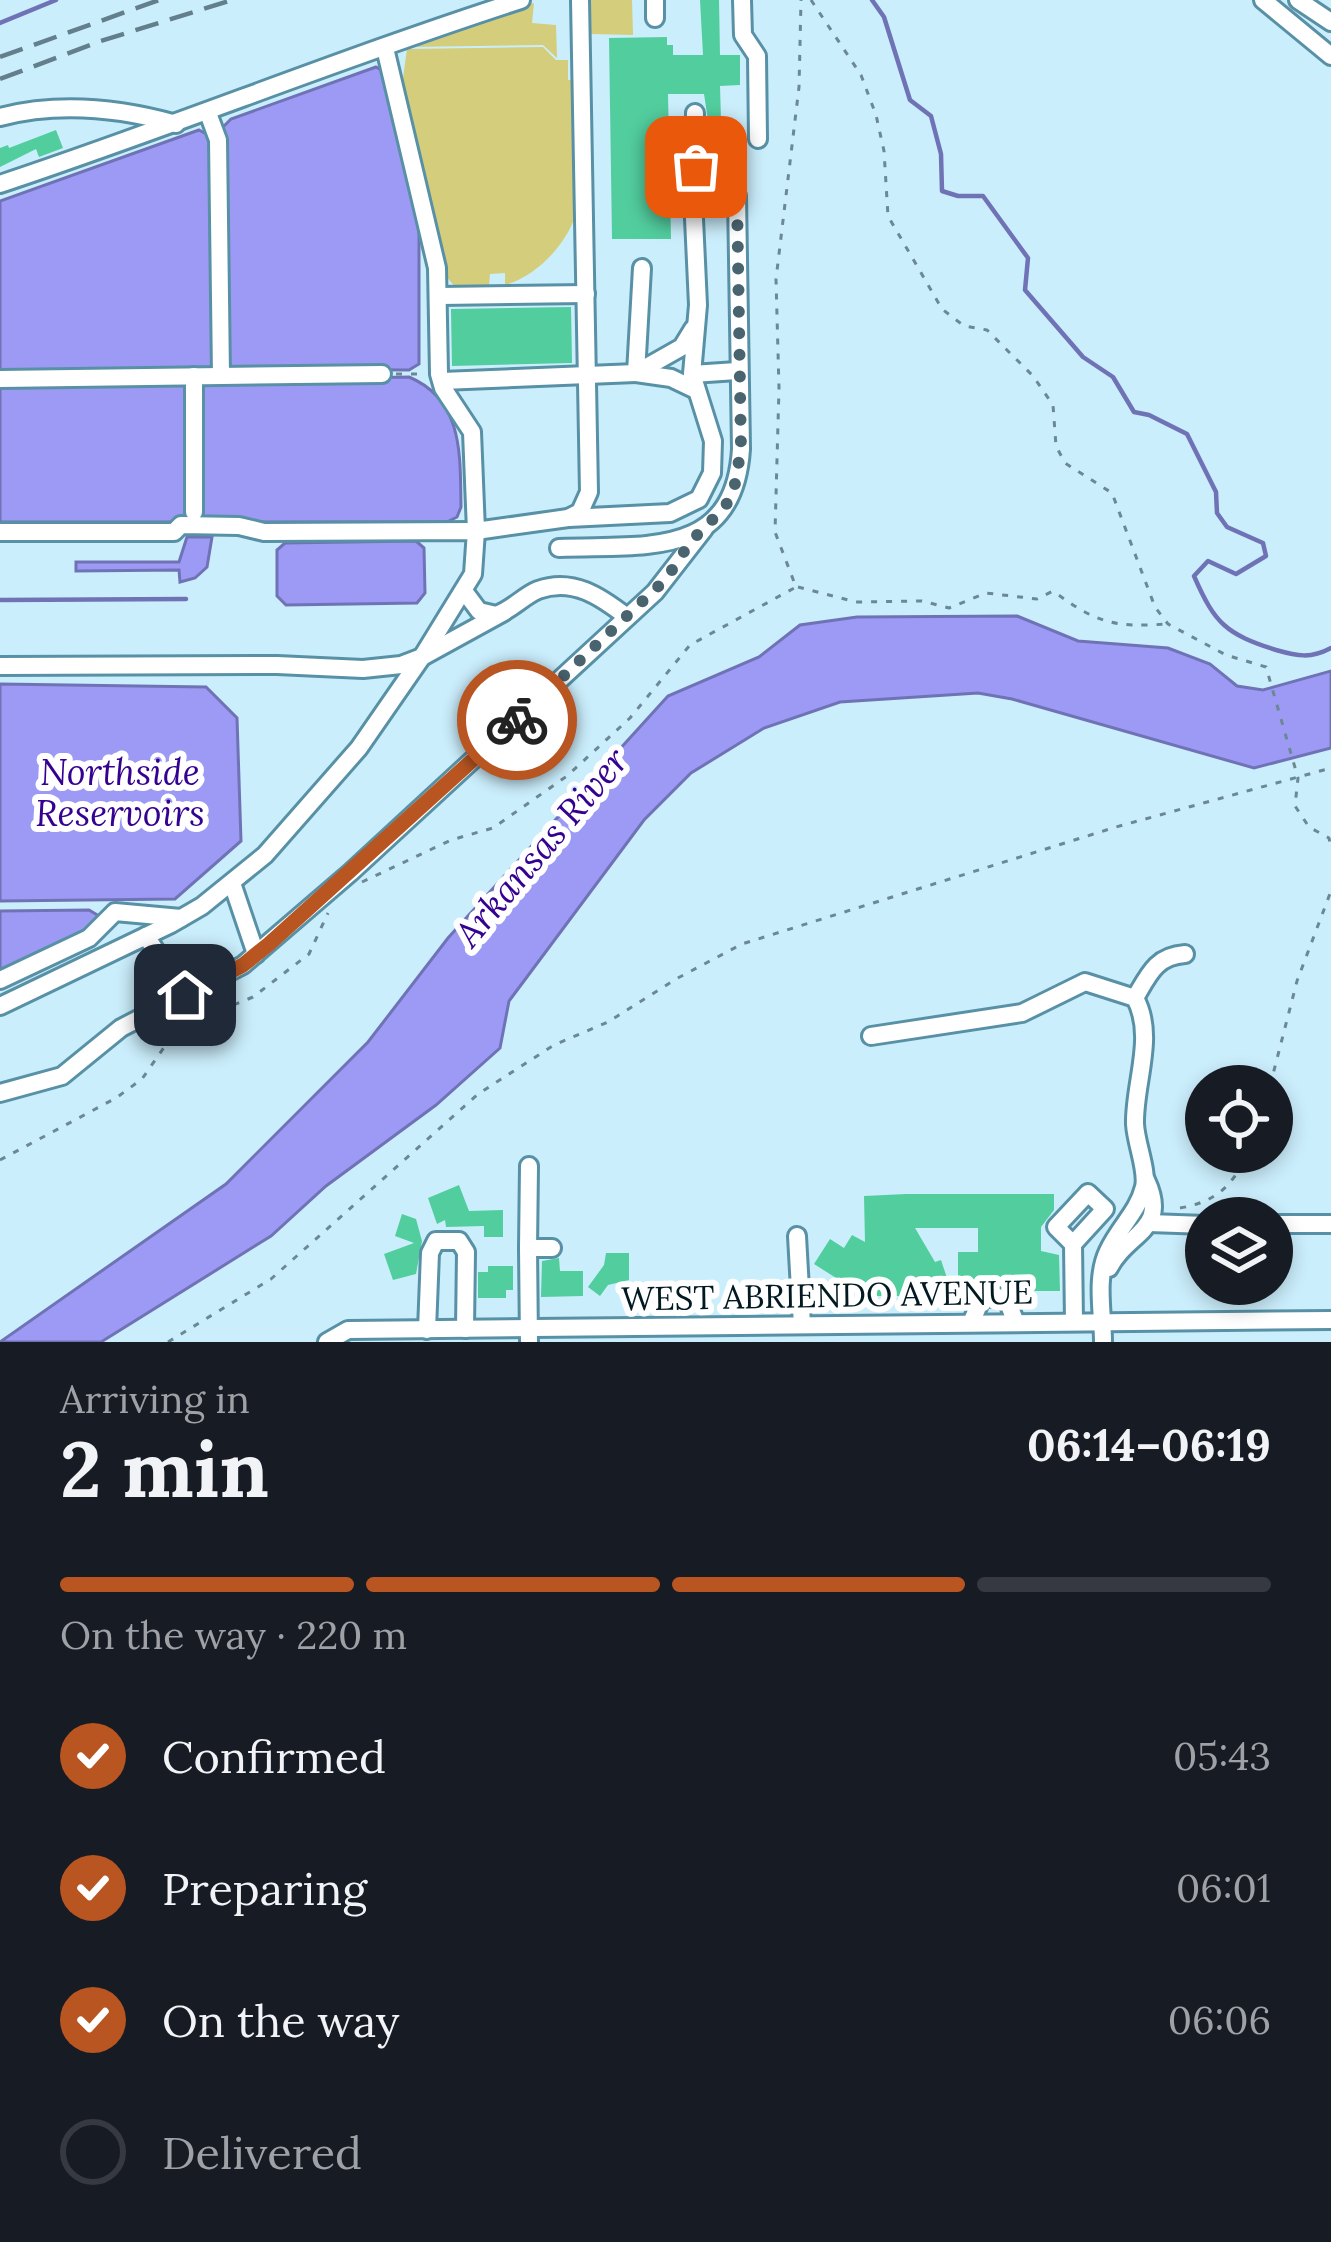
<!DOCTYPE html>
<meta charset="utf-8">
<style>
:root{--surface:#171b24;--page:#20242c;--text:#f1f3f6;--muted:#9ea1a6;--line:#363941;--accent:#b95521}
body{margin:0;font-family:Lora,serif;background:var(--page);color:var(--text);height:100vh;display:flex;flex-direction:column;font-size:45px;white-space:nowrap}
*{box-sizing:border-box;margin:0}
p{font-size:39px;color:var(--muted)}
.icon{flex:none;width:66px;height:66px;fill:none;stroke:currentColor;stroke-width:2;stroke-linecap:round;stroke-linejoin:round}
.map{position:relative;height:1342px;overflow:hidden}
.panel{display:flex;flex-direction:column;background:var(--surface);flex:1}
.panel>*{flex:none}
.controls{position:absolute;left:1185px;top:1065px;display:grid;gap:24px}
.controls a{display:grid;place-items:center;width:108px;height:108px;border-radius:50%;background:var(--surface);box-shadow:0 6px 18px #0003;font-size:60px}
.pin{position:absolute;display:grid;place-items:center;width:102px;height:102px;color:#fff;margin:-51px;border-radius:24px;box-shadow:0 6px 18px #0006}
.courier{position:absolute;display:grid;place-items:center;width:120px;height:120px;margin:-60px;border:9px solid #b95521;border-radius:50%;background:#fff;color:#222;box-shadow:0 3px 15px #0007}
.overview em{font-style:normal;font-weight:700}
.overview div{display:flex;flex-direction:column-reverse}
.overview{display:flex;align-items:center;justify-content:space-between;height:204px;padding:0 60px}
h1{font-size:78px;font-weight:700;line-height:90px}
.bar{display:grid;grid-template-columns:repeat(4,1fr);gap:18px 12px;align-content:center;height:144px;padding:0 60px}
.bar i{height:15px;border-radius:9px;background:var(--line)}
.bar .active{background:var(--accent)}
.bar p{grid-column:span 4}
ol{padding:0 60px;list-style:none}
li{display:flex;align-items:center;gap:36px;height:132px}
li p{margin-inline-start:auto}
li .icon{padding:12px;border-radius:50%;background:var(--accent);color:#fff;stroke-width:4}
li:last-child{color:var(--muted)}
li i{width:66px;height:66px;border:6px solid var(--line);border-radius:50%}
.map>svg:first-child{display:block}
</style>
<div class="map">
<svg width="1331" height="1342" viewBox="0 0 1331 1342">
<rect width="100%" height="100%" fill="#cbeefc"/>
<g fill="#d4cd7c">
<polygon points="588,0 632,0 633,35 591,34"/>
<polygon points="534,3 532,23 556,25 557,58 543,45 409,47 427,35"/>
<path d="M543,47L556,60H568V80H578C578,120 584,164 578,204C573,239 538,276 505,285V273L490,274L489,286L455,287L446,276L402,85L407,49Z"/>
</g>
<g fill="#9d9af5" stroke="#6f73b6" stroke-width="3">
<polygon points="376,67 383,71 419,220 419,364 409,370 232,369 226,364 222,128 231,119"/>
<polygon points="199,130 210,136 217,364 209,371 0,373 0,201"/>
<path d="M409,377C464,400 460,456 461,507L457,517L447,522H196L199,391L210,381Z"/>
<polygon points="179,381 191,391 193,515 175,522 0,522 0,383"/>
<polygon points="187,537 212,537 207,567 195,578 180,582 179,570 76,571 76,562 179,562"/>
<polygon points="416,541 424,548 425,593 417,603 286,605 277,596 277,550 285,543"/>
<polygon points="1017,616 1078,641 1168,648 1210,664 1237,686 1263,690 1331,671 1331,748 1254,768 1012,699 978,693 840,702 764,728 691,773 644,820 509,1001 500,1048 436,1105 326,1186 271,1236 101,1342 0,1342 226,1184 368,1042 448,938 668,696 759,657 800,625 857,617"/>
<polygon points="0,684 206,687 237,718 241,841 175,899 0,901"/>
<polygon points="89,910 99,916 96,930 0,976 0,911"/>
</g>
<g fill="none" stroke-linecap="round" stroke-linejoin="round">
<g stroke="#6f73b6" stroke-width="4.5">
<path d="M872,0L884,17L910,100L931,116L941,154L942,191L958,196H983L1028,258L1025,290L1083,357L1113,377L1134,412L1149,415L1187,434L1216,492L1217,513L1227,527L1263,543L1266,556L1236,574L1208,561L1194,576C1215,624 1226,634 1276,650C1297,656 1311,659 1331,648"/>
<polyline points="0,23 56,0"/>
<polyline points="0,600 186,599"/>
</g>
</g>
<g fill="#52cd9e">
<polygon points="700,0 719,0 720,55 740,55 740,85 720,86 721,120 708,120 704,94 668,94 671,239 612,239 609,38 667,37 667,45 673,45 673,55 703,55"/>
<polygon points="56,130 63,148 39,157 36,149 0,167 0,148 8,145 9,148"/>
<polygon points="571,307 572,363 452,366 451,309"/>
<polygon points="459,1185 469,1211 503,1210 503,1237 484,1237 484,1226 446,1227 445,1220 437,1224 428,1198"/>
<polygon points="906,1194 1054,1194 1054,1210 1041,1227 1041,1251 1059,1255 1060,1291 1016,1291 993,1284 958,1291 958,1252 978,1252 978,1228 915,1228 935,1262 941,1260 953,1296 872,1296 872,1289 842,1287 844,1283 814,1264 830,1239 844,1248 852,1235 865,1242 864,1196"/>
<polygon points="402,1214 416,1219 422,1241 416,1274 393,1280 384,1254 414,1243 395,1236"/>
<polygon points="606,1253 629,1253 629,1280 608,1285 600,1296 588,1287 604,1265"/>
<polygon points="559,1258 560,1271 583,1271 583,1296 541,1297 542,1261"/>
<polygon points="488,1266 513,1266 513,1290 506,1290 506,1298 478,1298 478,1272 488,1272"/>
</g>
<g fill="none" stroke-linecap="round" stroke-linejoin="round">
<defs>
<g id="minor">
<polyline points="655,0 655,18"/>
<polyline points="742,0 743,35 757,56 758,139"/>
<polyline points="1263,0 1331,56"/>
<polyline points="1298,0 1331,22"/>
<polyline points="385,48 437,268 439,374 443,388 472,432 476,531 568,518 580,512 589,492 580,0"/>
<polyline points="208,113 218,140 221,376 382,374"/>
<path d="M0,117C58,102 119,108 176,124"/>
<path d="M0,184C175,126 346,56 521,0"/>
<polyline points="642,268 636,373 671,378 694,389"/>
<polyline points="440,296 586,294"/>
<polyline points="692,374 737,371"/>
<polyline points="194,376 194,512"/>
<polyline points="0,379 221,376"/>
<polyline points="442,381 636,373 682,347 693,329"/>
<polyline points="569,518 670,513 699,499 712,473 713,441 692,374 698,305 693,197 695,113"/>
<polyline points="0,532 174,532 181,525 239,526 264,532 476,531 473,574 422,657 359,748 265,855 202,906 171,924 0,1006"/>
<path d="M559,548C642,544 734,561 741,449L737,196L722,174L696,167"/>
<path d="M464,591L479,611L496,615C512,610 523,596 538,590C573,577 601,597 627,617"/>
<polyline points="0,666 277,665 363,669 401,665 422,657 504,612"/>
<polyline points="232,883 256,954"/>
<polyline points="146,936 185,995"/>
<polyline points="0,980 89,938 115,912 181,918"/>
<path d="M1135,998C1149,974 1156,956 1185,954"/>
<path d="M871,1036L1022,1013L1085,982L1135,998C1156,1036 1134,1083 1135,1124C1136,1144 1148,1171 1144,1187C1138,1212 1119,1227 1108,1251C1095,1278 1103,1313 1103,1342"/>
<polyline points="0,1093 62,1076 121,1028 243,965 350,873 655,592 704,529"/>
<polyline points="1149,1223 1206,1225"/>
<polyline points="1272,1224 1331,1224"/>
<polyline points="797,1236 802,1325"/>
<polyline points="1073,1244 1056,1227 1088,1193 1105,1209 1073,1244 1074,1322"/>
<polyline points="528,1248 529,1166"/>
<path d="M1109,1268C1127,1232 1170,1231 1146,1180"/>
<polyline points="971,1323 981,1300 995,1296 1007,1300 1016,1323"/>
<polyline points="427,1330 430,1253 436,1241 459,1241 466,1252 465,1329"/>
<polyline points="327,1342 348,1330 1331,1320"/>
<polyline points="529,1342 528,1248 552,1248"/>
</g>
</defs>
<use href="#minor" stroke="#5891a6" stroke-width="22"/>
<g stroke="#6b8894" stroke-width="3" stroke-dasharray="6 9" stroke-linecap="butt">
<polyline points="811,0 861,75 876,115 884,151 888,216 942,309 964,326 987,330 1033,376 1053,405 1056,446 1065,463 1112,493 1155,607 1168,624 1226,655 1266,667 1298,778 1295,806 1309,827 1329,838 1331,848"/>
<polyline points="396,374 422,374"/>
<path d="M798,587L856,602L922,601L949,608L986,593L1037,599L1053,591C1095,622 1113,628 1166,624"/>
<polyline points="362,882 451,840 493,828 567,776 630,718 690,645 796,587 775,532 779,388 776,279 799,87 801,0"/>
<polyline points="1270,1086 1297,981 1331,891"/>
<polyline points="0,1160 116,1098 142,1079 165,1046 194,1021 253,997 309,954 328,913"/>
<path d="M1180,1208C1216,1202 1233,1186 1248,1152"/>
<polyline points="168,1342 271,1279 478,1094 554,1045 608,1022 676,979 742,944 1116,827 1331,768"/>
</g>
<use href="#minor" stroke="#fff" stroke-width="16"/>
<g stroke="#637f8b" stroke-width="4.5" stroke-dasharray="24 12" stroke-linecap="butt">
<polyline points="0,57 159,0"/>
<polyline points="0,79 101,41 232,0"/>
</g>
</g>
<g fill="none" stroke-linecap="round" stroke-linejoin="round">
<polyline stroke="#49646e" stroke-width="12" stroke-dasharray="0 21.6" points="517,720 666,579 691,541 725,507 734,489 741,449 737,196 722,174 696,167"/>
<polyline stroke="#b95521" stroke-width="15" points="185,995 243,965 269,944 517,720"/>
</g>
<g text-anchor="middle" stroke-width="12" stroke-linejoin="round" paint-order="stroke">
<g font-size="33" fill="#031922" stroke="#fff">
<text transform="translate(827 1295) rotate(-1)" y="12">WEST ABRIENDO AVENUE</text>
</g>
<g font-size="36" font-style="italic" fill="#350191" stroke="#fff">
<text x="120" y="785">Northside<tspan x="120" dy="41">Reservoirs</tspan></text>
<text transform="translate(541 847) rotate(-50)" y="13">Arkansas River</text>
</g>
</g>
</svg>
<div class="controls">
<a><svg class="icon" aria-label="locate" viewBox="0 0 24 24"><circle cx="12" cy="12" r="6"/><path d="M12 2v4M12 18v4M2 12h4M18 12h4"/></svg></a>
<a><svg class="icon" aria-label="layers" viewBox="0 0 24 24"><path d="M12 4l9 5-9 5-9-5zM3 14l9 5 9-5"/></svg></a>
</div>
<div class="pin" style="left:696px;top:167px;background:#ea580c"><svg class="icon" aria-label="bag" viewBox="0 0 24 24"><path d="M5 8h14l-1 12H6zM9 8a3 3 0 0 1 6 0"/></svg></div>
<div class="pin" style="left:185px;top:995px;background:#1f2937"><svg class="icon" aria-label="home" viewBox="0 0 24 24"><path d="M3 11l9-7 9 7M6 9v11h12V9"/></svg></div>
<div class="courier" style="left:517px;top:720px"><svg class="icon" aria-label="bike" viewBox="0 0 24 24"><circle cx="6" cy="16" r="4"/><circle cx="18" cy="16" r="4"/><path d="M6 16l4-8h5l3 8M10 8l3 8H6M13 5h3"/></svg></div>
</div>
<section class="panel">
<div class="overview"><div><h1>2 min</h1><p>Arriving in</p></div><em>06:14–06:19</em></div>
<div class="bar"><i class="active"></i><i class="active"></i><i class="active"></i><i></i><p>On the way · 220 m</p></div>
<ol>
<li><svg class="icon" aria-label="check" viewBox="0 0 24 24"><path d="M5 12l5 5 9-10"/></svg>Confirmed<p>05:43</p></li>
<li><svg class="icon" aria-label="check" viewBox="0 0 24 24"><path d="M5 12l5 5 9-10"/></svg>Preparing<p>06:01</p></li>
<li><svg class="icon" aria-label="check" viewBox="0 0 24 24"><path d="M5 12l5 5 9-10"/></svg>On the way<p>06:06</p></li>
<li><i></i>Delivered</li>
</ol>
</section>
